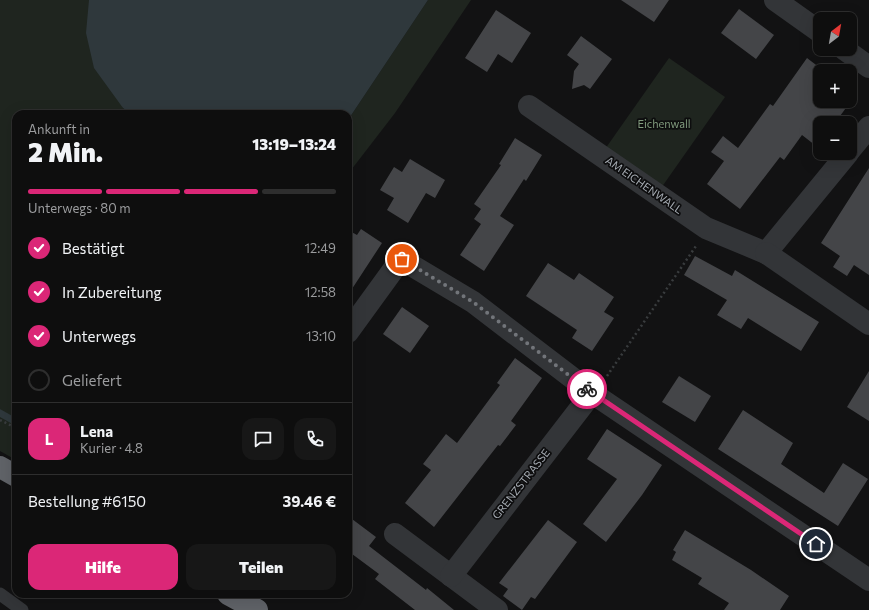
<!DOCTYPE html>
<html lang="de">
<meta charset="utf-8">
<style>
:root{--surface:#0e0e0e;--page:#171717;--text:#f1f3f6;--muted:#9b9c9e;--line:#2e2e2e;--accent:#db2777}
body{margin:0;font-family:Commissioner,sans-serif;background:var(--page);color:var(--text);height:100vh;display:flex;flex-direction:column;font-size:15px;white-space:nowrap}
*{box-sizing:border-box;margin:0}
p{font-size:13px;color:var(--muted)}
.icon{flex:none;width:22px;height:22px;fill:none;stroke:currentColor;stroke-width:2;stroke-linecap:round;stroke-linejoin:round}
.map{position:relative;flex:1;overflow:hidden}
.sheet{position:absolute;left:12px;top:110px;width:340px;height:488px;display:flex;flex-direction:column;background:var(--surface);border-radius:12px;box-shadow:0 4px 16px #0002,0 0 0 1px var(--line)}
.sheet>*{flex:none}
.needle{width:26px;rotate:31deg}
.tools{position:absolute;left:813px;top:12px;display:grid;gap:8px}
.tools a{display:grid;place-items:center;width:44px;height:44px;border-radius:8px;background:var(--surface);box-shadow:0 4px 16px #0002,0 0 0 1px var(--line);font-size:20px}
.pin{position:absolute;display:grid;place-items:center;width:34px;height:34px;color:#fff;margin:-17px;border:2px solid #fff;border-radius:50%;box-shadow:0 1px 4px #0007}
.courier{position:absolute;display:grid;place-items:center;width:40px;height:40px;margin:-20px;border:3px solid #db2777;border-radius:50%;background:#fff;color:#222;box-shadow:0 1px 5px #0007}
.head em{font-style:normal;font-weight:800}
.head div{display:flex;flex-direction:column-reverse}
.head{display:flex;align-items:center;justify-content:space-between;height:68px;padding:0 16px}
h1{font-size:26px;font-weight:800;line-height:30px}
.bar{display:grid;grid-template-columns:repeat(4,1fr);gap:6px 4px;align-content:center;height:48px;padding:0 16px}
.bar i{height:5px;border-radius:3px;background:var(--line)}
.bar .current{background:var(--accent)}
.bar p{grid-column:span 4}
.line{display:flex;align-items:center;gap:10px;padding:0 16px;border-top:1px solid var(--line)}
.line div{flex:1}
.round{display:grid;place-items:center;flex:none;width:42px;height:42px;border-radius:12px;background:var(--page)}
ol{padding:0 16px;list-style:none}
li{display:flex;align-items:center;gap:12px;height:44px}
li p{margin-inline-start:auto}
li .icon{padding:4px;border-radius:50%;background:var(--accent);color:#fff;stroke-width:4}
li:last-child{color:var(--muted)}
li i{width:22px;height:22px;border:2px solid var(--line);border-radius:50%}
.primary-button{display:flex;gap:8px;margin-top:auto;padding:8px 16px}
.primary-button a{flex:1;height:46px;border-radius:12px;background:var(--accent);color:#fff;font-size:16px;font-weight:800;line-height:46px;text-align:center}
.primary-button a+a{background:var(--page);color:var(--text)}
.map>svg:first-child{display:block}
</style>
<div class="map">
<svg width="869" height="610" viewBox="0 0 869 610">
<rect width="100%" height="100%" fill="#121213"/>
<g fill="#1f251f">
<polygon points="0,0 89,0 89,5 123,108 131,114 16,114 16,460 0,451"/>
<polygon points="428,0 471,0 395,113 348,174 348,120"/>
<polygon points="669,58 725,97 659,191 603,152"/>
</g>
<polygon fill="#2f383c" points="89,0 428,0 348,120 348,114 131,114 123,108 94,68 86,33"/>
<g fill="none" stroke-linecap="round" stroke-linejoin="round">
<polyline stroke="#2f383c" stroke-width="7" points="0,413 16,422"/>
</g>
<g fill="#444548">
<polygon points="621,0 669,0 654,22"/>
<polygon points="739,9 774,35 756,59 721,33"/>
<polygon points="496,10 531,33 512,63 498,54 487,72 465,58"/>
<polygon points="581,36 612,59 590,89 584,85 572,89 574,71 579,64 567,55"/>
<polygon points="807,58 824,71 820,71 820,101 850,101 850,89 856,94 835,123 820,123 820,149 802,135 784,160 780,157 740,209 707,184 724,161 711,152 723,136 738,148 770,104 773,106"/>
<polygon points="515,138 542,155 526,181 524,179 500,216 514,225 484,271 460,255 481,224 474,219 481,209 474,204 501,165 499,164"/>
<polygon points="410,159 445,180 435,198 426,193 408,223 387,210 394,198 380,190 394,167 402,172"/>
<polygon points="869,168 869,275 854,265 847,276 833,267 840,256 821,243"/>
<polygon points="361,229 382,243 348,295 348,230 357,235"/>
<polygon points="695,256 732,276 735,270 819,322 801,351 748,318 741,329 717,315 727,300 684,275"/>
<polygon points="548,263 574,280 579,273 614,297 604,312 614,318 592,351 572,338 577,330 526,296"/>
<polygon points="402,307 429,326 410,353 383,334"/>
<polygon points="515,358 542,378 511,421 516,425 500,446 498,445 434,527 405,503 431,470 423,464 446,434 457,443 500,385 497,383"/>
<polygon points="869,371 869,421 847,407"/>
<polygon points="679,376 711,396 695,422 662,402"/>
<polygon points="743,410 793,443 781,464 824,493 843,463 868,479 838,526 718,449"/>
<polygon points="607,429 662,465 642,495 606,542 583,524 617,479 587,459"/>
<polygon points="348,516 376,537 369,546 426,590 427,588 454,610 415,610 375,579 379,574 348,551"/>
<polygon points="548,520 577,542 535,599 531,597 522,610 503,596 508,589 499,583"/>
<polygon points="685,530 751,570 789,596 780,610 724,610 729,603 698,584 702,578 672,560 676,552 673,550"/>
</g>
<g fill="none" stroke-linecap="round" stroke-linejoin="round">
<g stroke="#393c3e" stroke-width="2.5" stroke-dasharray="2 3" stroke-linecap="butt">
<polyline points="607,376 696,246"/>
<polyline points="0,420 16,428"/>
</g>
<polyline stroke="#333538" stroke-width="13" points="0,594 22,610"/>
<g stroke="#333538" stroke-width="22">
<polyline points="775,0 820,32"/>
<polyline points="844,49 869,67"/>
<polyline points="529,106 706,228 766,253 848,153"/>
<polyline points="850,150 869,127"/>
<polyline points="766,253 869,324"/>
<polyline points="348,332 401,259 473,302 592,393 869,580"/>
<polyline points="395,534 497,610"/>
<polyline points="451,576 592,393"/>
</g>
<g stroke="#606368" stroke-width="22">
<polyline points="0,467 16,476"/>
<polyline points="228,594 257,610"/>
</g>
</g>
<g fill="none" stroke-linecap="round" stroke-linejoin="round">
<polyline stroke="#72757a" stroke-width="4" stroke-dasharray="0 7.2" points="402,259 473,302 587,389"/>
<polyline stroke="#db2777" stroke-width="5" points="587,389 816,544"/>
</g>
<g text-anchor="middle" stroke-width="3.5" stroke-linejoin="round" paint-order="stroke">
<g font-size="11" fill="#819b7e" stroke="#0d0d0e">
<text x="664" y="128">Eichenwall</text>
</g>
<g font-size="11" fill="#a5abb2" stroke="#0d0d0e">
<text transform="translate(644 185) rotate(35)" y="4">AM EICHENWALL</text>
<text transform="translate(521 484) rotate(-52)" y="4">GRENZSTRASSE</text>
</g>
</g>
</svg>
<div class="tools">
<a><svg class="needle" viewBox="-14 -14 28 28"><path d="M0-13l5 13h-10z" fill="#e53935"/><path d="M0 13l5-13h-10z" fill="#9b9c9e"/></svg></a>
<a>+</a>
<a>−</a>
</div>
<div class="pin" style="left:402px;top:259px;background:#ea580c"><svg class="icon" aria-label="bag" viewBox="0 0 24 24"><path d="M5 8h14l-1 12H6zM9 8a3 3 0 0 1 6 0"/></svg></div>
<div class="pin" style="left:816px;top:544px;background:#1f2937"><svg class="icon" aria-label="home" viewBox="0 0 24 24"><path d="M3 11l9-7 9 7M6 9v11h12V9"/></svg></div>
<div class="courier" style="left:587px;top:389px"><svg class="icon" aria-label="bike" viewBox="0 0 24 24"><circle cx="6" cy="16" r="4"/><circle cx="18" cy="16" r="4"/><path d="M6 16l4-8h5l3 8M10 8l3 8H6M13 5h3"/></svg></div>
<section class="sheet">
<div class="head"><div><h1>2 Min.</h1><p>Ankunft in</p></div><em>13:19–13:24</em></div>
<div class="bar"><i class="current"></i><i class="current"></i><i class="current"></i><i></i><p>Unterwegs · 80 m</p></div>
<ol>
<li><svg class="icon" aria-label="check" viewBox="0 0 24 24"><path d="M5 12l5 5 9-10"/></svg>Bestätigt<p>12:49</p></li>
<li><svg class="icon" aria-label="check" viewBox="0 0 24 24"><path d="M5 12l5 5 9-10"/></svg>In Zubereitung<p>12:58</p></li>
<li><svg class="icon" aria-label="check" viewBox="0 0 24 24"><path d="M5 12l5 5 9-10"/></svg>Unterwegs<p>13:10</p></li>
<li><i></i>Geliefert</li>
</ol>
<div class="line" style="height:72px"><b class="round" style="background:var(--accent);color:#fff">L</b><div><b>Lena</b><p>Kurier · 4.8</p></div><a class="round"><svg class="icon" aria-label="chat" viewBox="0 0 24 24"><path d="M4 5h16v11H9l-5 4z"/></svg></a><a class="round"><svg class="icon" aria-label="phone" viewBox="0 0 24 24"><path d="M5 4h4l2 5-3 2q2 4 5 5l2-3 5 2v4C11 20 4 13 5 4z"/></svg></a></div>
<div class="line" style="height:52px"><div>Bestellung #6150</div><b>39.46 €</b></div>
<div class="primary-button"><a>Hilfe</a><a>Teilen</a></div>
</section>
</div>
